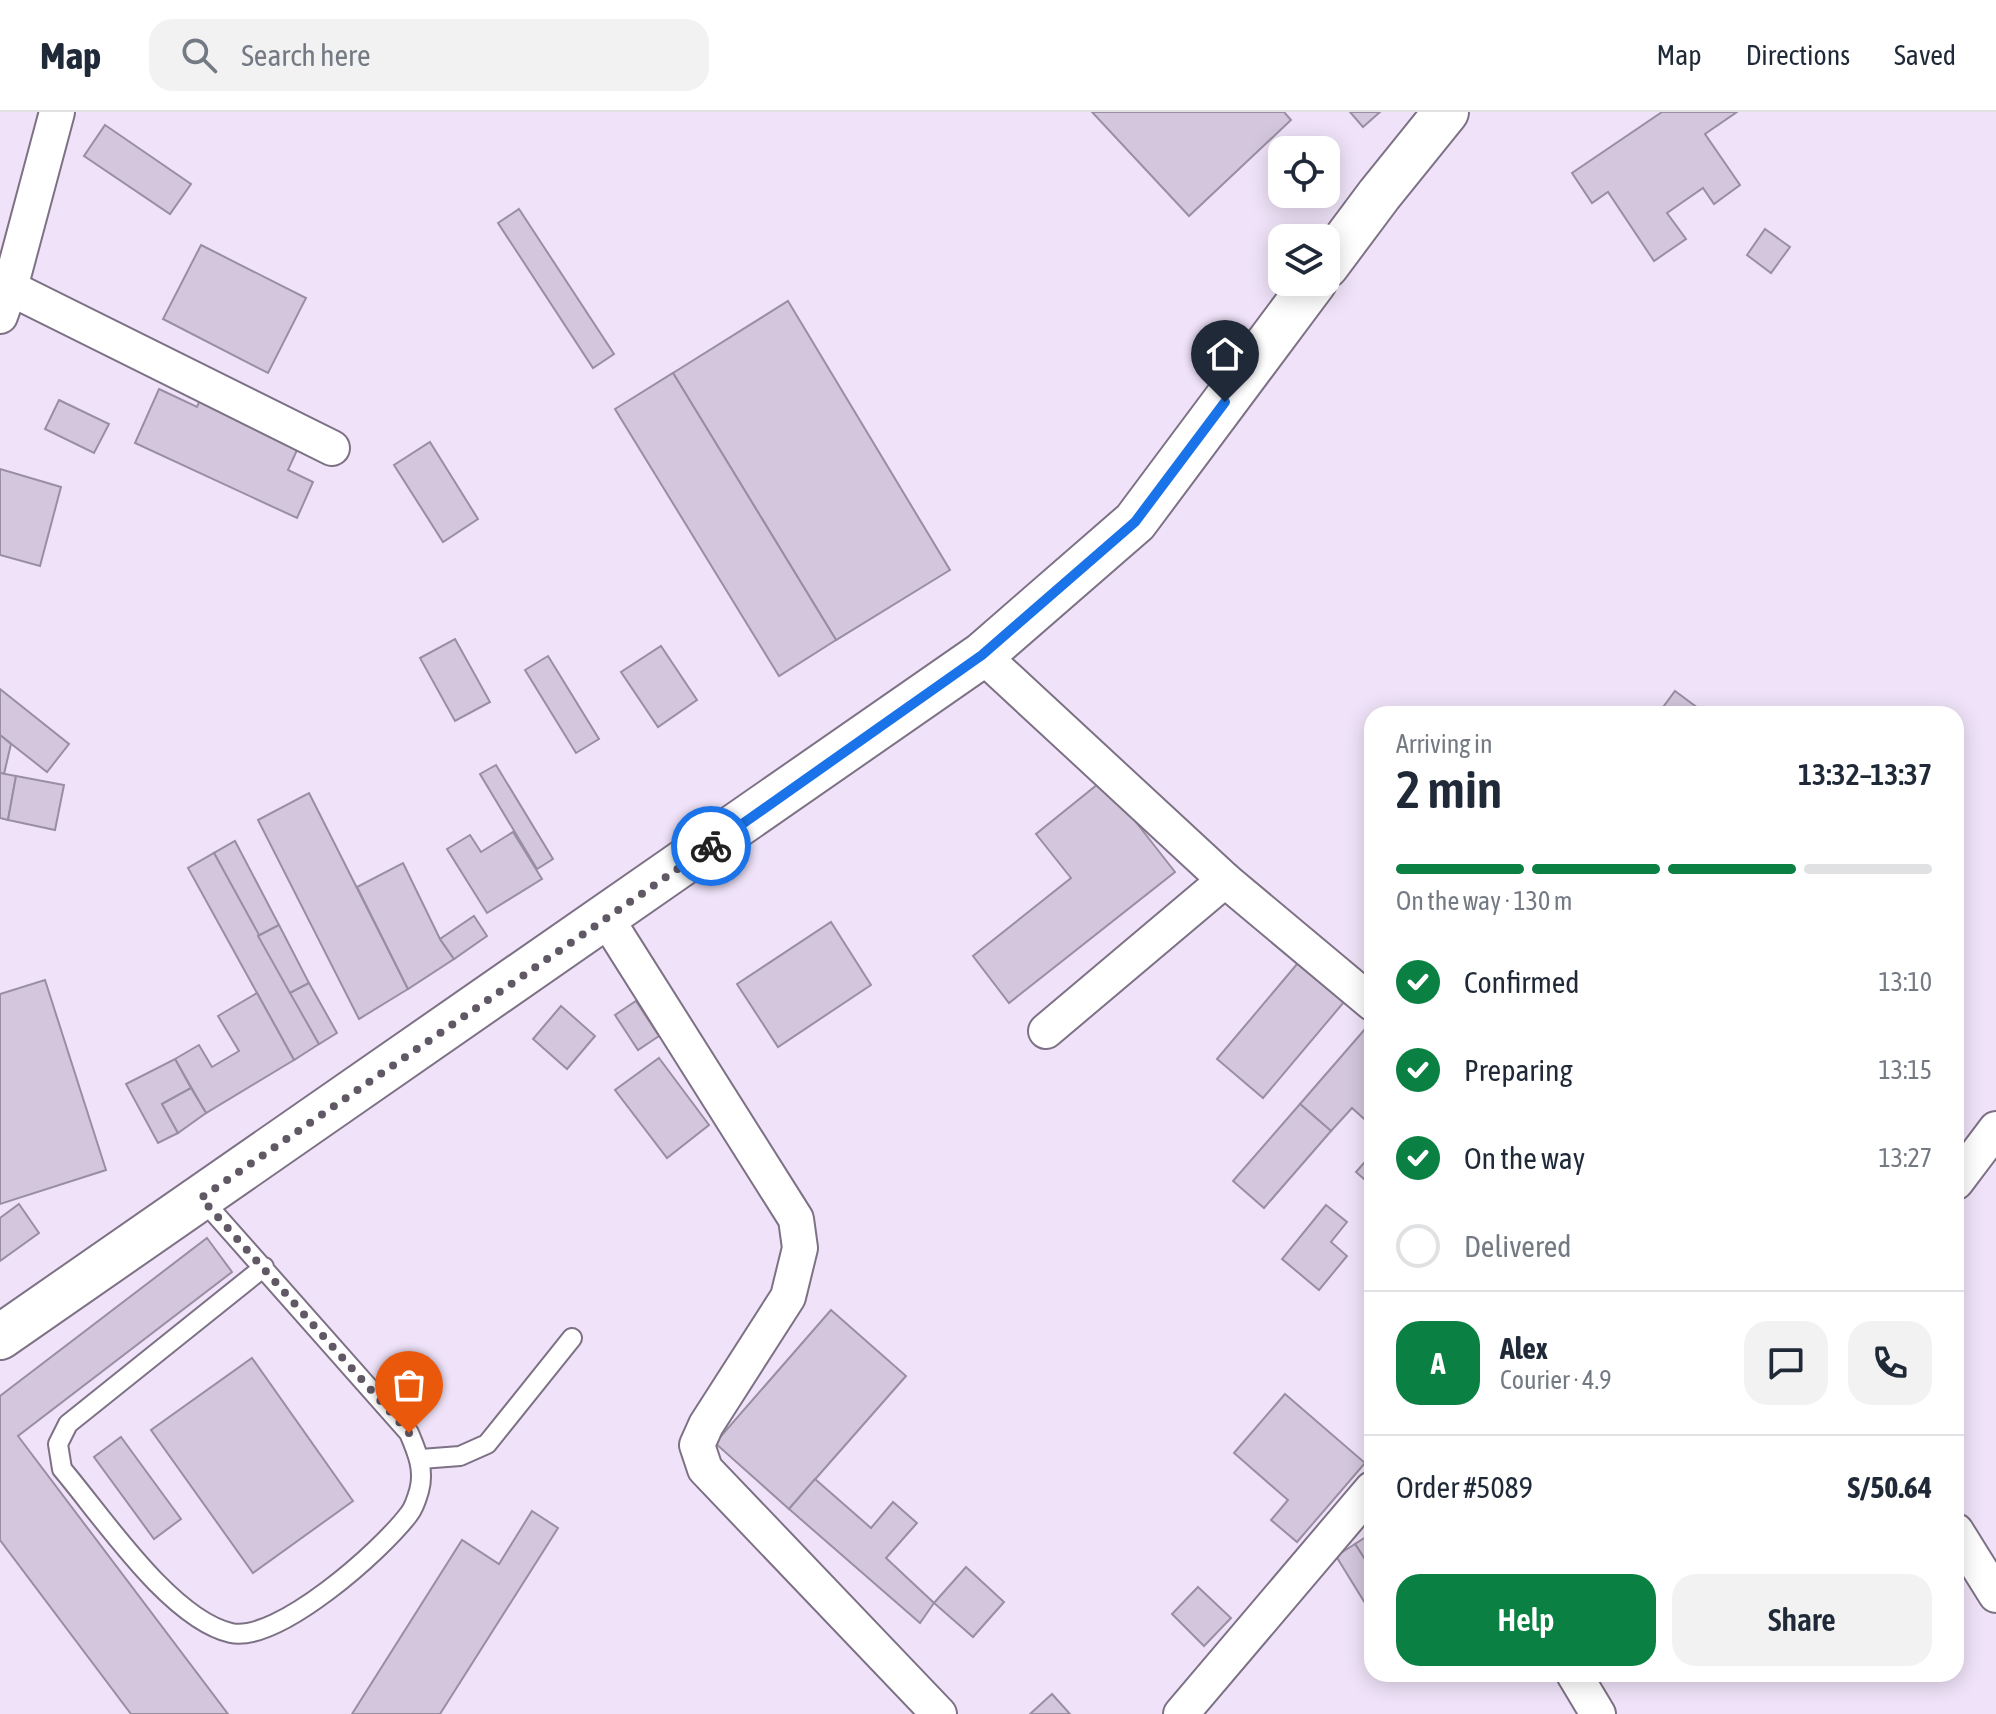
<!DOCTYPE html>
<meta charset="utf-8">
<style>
:root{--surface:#fff;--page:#f2f2f3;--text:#1f2937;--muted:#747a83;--line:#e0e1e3;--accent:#0b8043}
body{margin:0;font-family:"Asap Condensed",sans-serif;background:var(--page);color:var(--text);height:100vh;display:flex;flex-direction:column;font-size:30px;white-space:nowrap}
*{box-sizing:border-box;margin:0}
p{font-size:26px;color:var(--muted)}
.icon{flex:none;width:44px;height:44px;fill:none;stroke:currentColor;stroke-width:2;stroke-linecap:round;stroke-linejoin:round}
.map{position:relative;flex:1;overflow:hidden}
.drawer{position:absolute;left:1364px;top:594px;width:600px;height:976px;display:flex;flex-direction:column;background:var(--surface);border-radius:24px;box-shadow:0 4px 20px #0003}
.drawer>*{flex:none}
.buttons{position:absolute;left:1268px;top:24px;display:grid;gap:16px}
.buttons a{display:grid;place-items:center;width:72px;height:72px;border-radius:16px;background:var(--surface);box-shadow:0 4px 20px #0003;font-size:40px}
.pin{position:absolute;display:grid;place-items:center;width:68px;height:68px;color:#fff;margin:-82px -34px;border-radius:50% 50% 50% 0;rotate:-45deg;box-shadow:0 0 8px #0007}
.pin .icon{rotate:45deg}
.courier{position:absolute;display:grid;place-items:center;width:80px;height:80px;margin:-40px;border:6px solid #1a73e8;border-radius:50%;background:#fff;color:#222;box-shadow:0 2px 10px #0007}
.head em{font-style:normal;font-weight:600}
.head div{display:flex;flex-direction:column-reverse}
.head{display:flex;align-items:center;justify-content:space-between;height:136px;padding:0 32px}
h1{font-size:52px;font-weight:600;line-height:60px}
.bar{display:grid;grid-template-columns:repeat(4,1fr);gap:12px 8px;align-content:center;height:96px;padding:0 32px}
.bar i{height:10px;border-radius:6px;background:var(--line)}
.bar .active{background:var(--accent)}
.bar p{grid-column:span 4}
.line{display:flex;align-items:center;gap:20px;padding:0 32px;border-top:2px solid var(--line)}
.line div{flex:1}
.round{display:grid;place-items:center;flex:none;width:84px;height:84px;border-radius:24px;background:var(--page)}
ol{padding:0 32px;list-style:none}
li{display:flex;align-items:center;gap:24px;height:88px}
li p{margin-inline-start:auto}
li .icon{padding:8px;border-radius:50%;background:var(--accent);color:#fff;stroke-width:4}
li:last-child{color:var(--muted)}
li i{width:44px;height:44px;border:4px solid var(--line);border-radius:50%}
.button{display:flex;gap:16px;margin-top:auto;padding:16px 32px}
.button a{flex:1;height:92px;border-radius:24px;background:var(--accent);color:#fff;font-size:32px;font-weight:600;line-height:92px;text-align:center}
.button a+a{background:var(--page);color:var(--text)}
header{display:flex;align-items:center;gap:48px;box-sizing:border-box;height:112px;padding:0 40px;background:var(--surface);border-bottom:2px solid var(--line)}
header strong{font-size:38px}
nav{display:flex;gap:44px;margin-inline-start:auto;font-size:28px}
.search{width:560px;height:72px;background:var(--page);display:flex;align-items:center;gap:20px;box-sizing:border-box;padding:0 28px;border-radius:24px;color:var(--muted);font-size:30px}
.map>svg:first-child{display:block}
</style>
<header>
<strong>Map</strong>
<div class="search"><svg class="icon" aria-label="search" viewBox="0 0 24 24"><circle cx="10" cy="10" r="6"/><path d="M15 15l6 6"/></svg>Search here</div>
<nav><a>Map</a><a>Directions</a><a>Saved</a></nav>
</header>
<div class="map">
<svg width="1996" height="1602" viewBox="0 0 1996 1602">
<rect width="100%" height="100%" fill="#f0e3f9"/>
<g fill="#d4c7dd" stroke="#9a8ea2" stroke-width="2">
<polygon points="1092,0 1284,0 1291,8 1189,104"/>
<polygon points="1350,0 1380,0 1363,15"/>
<polygon points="1662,0 1737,0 1705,22 1740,73 1714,92 1703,76 1667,101 1686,127 1654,149 1608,80 1592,91 1572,61"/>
<polygon points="105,13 191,72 170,102 84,44"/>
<polygon points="519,97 614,242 593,256 498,111"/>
<polygon points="1765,117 1790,135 1771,161 1747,143"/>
<polygon points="201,133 306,186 268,261 163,207"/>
<polygon points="788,189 950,458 836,528 673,261"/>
<polygon points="673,261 836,528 779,564 615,297"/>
<polygon points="159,277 197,295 203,281 302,327 288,358 313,370 297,406 135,331"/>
<polygon points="59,288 109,312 94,341 45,317"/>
<polygon points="430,330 478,407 443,430 394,353"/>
<polygon points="0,357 61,375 40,454 0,443"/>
<polygon points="455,527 490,590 455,609 420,546"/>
<polygon points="661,534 697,588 658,615 621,560"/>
<polygon points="548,544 599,627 576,641 525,558"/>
<polygon points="0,577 69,632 47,660 0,623"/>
<polygon points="1675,579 1706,602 1658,602"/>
<polygon points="0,623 11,632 4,662 0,661"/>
<polygon points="496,653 553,747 537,757 480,662"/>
<polygon points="0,661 16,664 8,708 0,706"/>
<polygon points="16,664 64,673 55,718 8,708"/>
<polygon points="1103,668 1175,760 1009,891 973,844 1071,766 1036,722"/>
<polygon points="309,681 408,877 359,907 258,708"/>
<polygon points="513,720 542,767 487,801 447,737 470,723 481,740"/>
<polygon points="235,729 279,813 258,824 214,741"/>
<polygon points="214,741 319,932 294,948 188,756"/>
<polygon points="403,751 440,827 454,847 408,877 357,775"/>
<polygon points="474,804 487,824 454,847 440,827"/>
<polygon points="831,810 871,873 778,935 737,872"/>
<polygon points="279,813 309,871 290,881 258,824"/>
<polygon points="1303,845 1349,884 1263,986 1217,947"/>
<polygon points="45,868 106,1058 0,1092 0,882"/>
<polygon points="309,871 337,921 319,932 290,881"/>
<polygon points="257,881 294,948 206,1001 175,947 199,933 212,955 239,939 218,904"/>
<polygon points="636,889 659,924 638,938 615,903"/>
<polygon points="561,894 595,924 567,957 533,927"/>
<polygon points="1372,909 1372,1014 1352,996 1331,1019 1300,992"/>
<polygon points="659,946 709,1013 667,1046 615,978"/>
<polygon points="175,947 191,976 162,992 178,1021 158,1031 126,972"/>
<polygon points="191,976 206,1001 178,1021 162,992"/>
<polygon points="1300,992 1331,1019 1264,1096 1233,1069"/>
<polygon points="1372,1042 1372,1074 1356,1060"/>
<polygon points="19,1092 39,1121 0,1149 0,1106"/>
<polygon points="1326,1093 1347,1110 1331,1130 1347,1144 1319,1178 1282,1147"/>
<polygon points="207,1126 232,1160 18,1324 228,1602 131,1602 0,1428 0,1284"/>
<polygon points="831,1198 906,1264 789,1397 715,1331"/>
<polygon points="252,1246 353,1389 253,1461 151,1318"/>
<polygon points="1285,1282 1365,1351 1297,1430 1271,1408 1288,1388 1234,1341"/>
<polygon points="121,1325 181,1407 154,1427 94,1345"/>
<polygon points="815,1367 871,1416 893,1390 917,1411 886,1446 934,1491 920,1511 789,1397"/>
<polygon points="532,1399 558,1416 440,1602 352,1602 462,1428 499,1452"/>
<polygon points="1372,1421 1372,1458 1355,1432"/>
<polygon points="1355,1432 1372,1458 1372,1494 1368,1496 1336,1444"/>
<polygon points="966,1455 1004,1490 973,1525 934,1491"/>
<polygon points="1198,1475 1231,1506 1204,1534 1172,1502"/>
<polygon points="1052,1582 1070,1602 1030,1602"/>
</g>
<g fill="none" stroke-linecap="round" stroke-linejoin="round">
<defs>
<g id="lane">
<path d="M201,1086L409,1321C417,1340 425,1358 419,1379C417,1386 414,1396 409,1402C382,1438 278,1531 231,1521C170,1507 102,1404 62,1357L58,1332L68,1312L264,1155"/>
<polyline points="421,1347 460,1344 487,1332 572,1226"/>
</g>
<g id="street">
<polyline points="10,176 332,336"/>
<polyline points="0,204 10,176 57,0"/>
<polyline points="982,543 1225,768 1372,891"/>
<polyline points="606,806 796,1107 800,1136 788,1185 706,1313 697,1333 705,1357 939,1602"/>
<polyline points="1046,919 1225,768"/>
<polyline points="1956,1070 1996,1017"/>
<polyline points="1956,1419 1996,1483"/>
<polyline points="1574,1562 1598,1602"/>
<polyline points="1181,1602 1372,1377"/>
</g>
<g id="secondary">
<polyline points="1326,154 1379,83 1446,0"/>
<polyline points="0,1225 982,543 1135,410 1314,170"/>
</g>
</defs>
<use href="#lane" stroke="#7d7185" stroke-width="22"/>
<use href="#street" stroke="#7d7185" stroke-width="38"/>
<use href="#secondary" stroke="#7d7185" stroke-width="48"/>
<use href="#lane" stroke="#fff" stroke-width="18"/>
<use href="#street" stroke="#fff" stroke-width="34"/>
<use href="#secondary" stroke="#fff" stroke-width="44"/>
</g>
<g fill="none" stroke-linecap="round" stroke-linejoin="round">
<polyline stroke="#605965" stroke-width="8" stroke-dasharray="0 14.4" points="409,1321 201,1086 711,734"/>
<polyline stroke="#1a73e8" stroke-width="10" points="711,734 982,543 1135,410 1225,290"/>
</g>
</svg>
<div class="buttons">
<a><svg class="icon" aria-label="locate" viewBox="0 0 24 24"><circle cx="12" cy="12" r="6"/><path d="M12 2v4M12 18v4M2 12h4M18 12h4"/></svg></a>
<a><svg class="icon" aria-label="layers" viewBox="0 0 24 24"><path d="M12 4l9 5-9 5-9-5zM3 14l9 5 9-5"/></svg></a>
</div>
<div class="pin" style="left:409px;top:1321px;background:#ea580c"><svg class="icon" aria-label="bag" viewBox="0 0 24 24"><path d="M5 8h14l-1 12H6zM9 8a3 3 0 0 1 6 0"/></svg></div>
<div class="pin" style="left:1225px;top:290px;background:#1f2937"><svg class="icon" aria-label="home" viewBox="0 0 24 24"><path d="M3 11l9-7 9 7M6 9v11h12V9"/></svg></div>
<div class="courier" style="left:711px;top:734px"><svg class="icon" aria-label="bike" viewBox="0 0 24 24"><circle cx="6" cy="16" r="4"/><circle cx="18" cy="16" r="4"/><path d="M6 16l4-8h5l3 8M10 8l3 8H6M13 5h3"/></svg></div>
<section class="drawer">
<div class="head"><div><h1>2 min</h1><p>Arriving in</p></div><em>13:32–13:37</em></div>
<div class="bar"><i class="active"></i><i class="active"></i><i class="active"></i><i></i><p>On the way · 130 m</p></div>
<ol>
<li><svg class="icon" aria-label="check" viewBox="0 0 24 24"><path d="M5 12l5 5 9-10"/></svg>Confirmed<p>13:10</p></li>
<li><svg class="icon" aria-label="check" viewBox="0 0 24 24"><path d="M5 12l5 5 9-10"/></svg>Preparing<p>13:15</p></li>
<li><svg class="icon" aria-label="check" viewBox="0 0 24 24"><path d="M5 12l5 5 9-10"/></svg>On the way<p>13:27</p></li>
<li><i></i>Delivered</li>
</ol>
<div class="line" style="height:144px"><b class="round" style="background:var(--accent);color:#fff">A</b><div><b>Alex</b><p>Courier · 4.9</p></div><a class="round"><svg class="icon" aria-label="chat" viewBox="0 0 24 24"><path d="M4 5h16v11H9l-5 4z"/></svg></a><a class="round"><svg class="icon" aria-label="phone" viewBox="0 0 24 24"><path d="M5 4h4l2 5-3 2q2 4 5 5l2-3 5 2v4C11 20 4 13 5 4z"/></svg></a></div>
<div class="line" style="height:104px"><div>Order #5089</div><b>S/50.64</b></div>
<div class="button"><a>Help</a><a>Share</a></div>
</section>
</div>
